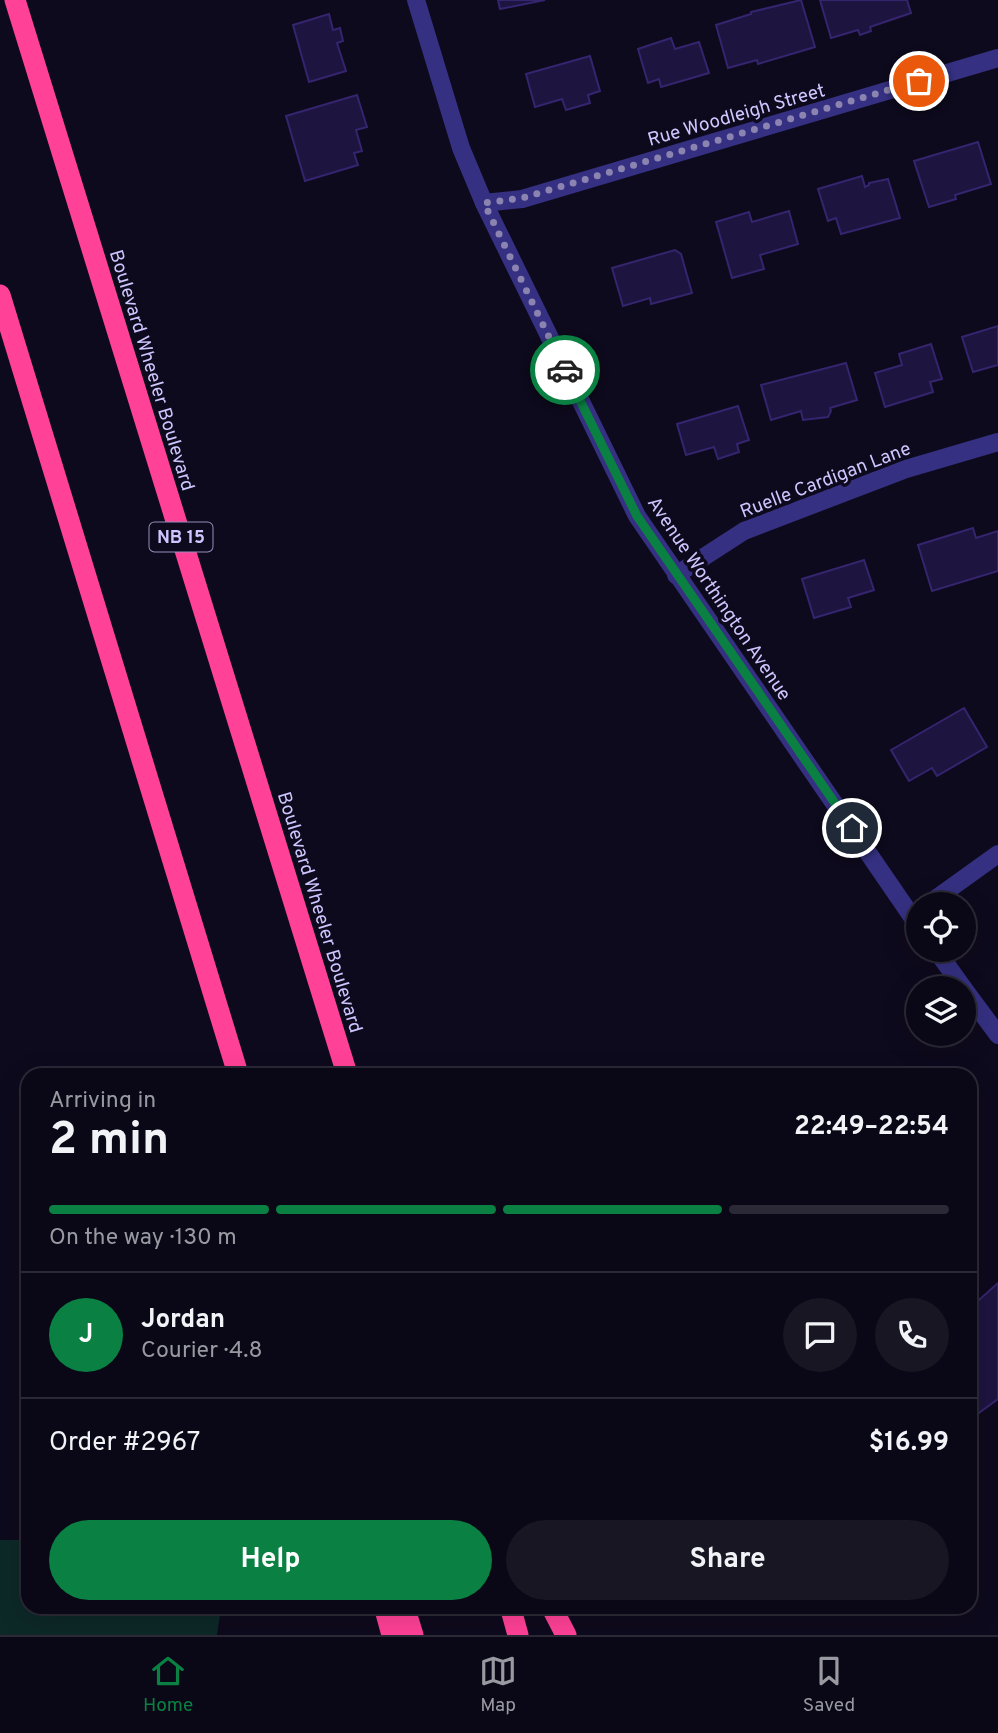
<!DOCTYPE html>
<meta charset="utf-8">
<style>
:root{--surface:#0a0816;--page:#181623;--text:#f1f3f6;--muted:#999aa1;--line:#2a2935;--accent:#0b8043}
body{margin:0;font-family:Overpass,sans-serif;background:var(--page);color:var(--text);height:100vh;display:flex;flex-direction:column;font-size:26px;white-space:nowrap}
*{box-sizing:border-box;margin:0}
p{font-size:23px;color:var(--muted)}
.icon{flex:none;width:38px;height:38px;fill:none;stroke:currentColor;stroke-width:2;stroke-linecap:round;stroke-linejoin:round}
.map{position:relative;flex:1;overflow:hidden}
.details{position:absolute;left:21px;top:1068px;width:956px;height:546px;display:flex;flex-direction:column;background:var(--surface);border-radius:21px;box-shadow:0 7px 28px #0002,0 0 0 2px var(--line)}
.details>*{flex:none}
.tools{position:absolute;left:906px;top:892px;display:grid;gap:14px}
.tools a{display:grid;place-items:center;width:70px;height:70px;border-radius:50%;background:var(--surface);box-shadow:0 7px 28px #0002,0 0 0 2px var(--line);font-size:35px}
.pin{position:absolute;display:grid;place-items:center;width:60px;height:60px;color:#fff;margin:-30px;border:4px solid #fff;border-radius:50%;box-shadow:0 2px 7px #0007}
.courier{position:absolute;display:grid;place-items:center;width:70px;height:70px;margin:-35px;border:5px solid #0b8043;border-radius:50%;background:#fff;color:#222;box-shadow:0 2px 9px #0007}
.summary em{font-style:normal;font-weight:700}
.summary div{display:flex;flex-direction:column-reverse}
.summary{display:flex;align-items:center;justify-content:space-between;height:119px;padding:0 28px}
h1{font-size:46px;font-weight:700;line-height:52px}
.bar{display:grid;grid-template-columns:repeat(4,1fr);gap:10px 7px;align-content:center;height:84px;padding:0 28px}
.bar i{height:9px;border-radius:5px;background:var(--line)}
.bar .selected{background:var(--accent)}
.bar p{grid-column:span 4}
.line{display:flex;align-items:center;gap:18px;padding:0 28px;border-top:2px solid var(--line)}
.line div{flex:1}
.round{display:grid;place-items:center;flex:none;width:74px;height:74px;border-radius:37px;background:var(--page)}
.button{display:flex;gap:14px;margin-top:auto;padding:14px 28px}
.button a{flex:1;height:80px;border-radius:42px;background:var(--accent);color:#fff;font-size:28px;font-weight:700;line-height:80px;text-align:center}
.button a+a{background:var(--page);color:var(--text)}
.tabs{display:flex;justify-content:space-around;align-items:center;height:98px;border-top:2px solid var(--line);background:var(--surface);font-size:19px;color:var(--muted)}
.tabs a{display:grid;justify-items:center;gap:4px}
.tabs .selected{color:var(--accent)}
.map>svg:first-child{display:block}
</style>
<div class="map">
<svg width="998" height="1635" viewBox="0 0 998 1635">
<rect width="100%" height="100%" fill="#0e0a1d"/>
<polygon fill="#0c2827" points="0,1540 28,1540 28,1606 221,1607 217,1635 0,1635"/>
<g fill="#1e1440" stroke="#35246e" stroke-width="2">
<polygon points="498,0 545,0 500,9"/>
<polygon points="801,0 815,47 758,64 757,60 728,68 716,25 751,14 751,12"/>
<polygon points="820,0 907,0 911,13 870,27 871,31 860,35 858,30 831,38"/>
<polygon points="329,14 333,30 340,28 343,41 337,43 346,71 309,82 293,25"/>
<polygon points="671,38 675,49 699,42 709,73 661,87 659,79 648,83 638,49"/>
<polygon points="590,56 600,91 588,95 590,103 566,110 562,99 535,107 526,74"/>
<polygon points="357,95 367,127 356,130 362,151 354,153 358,165 305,181 286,116"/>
<polygon points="978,142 991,184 955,195 956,199 929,207 914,161"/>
<polygon points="862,176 865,187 869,185 869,183 888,179 900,218 841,234 836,218 828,221 818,189"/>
<polygon points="789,211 798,244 760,255 764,269 732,278 716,222 749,212 752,222"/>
<polygon points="675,250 681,254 692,293 651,304 650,298 623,306 612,268"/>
<polygon points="998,326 998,365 973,372 962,337"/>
<polygon points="931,344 942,379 930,382 933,392 885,407 875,373 902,365 899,354"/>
<polygon points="846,363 857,400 830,408 831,411 828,417 803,420 801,411 771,420 761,385"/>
<polygon points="738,406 749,440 737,444 739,452 718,459 714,447 686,455 677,424"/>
<polygon points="973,528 976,538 998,531 998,571 932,591 918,545"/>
<polygon points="864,560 874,590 848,598 851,607 814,618 802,579"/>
<polygon points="964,708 987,747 937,776 932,768 909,781 891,750"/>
<polygon points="998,1283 998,1399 972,1418 970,1415 970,1308"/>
</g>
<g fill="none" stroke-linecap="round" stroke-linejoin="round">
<g stroke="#353081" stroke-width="18">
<polyline points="416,0 461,148 484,203 637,516 919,927"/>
<polyline points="484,203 522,199 998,58"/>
<polyline points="676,575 744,531 906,469 998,442"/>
<polyline points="927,905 998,854"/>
<polyline points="936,950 964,989"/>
<polyline points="964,989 998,1035"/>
</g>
<g stroke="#ff4197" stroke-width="21">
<polyline points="15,0 347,1074"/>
<polyline points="0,295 238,1074"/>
<polyline points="384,1606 392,1635"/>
<polyline points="404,1606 413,1635"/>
<polyline points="510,1606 518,1635"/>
<polyline points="551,1606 566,1635"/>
</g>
</g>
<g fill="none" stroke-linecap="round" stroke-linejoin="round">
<polyline stroke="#8b84b0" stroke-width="7" stroke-dasharray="0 12.6" points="565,370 484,203 522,198 919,81"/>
<polyline stroke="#0b8043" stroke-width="9" points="565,370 637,516 852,828"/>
</g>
<g text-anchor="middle" stroke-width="7" stroke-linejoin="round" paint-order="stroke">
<rect fill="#0e0a1d" stroke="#948ebb" stroke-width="2" x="149.5" y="522.5" width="63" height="29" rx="5"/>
<g font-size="18" font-weight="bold" fill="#cec6ff">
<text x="181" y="543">NB 15</text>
</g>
<g font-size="19" fill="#cec6ff" stroke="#0e0a1d">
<text transform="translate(736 114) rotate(-16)" y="7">Rue Woodleigh Street</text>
<text transform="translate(153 370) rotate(73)" y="7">Boulevard Wheeler Boulevard</text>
<text transform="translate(825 479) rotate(-21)" y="7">Ruelle Cardigan Lane</text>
<text transform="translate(720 598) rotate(56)" y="7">Avenue Worthington Avenue</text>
<text transform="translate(321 912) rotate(73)" y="7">Boulevard Wheeler Boulevard</text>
</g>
</g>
</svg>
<div class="tools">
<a><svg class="icon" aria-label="locate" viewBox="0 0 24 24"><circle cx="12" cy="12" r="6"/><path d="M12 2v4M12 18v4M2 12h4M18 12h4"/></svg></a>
<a><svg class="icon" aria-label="layers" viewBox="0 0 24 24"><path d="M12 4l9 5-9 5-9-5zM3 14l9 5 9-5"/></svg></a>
</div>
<div class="pin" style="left:919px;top:81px;background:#ea580c"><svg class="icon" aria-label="bag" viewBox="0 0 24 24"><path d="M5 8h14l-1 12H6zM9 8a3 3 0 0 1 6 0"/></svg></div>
<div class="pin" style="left:852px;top:828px;background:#1f2937"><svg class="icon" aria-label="home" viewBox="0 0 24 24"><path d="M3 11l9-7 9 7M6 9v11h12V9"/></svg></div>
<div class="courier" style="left:565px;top:370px"><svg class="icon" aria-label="car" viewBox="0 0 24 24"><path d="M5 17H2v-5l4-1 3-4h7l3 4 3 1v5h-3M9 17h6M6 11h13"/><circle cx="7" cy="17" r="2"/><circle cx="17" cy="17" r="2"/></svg></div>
<section class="details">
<div class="summary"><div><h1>2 min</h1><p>Arriving in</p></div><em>22:49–22:54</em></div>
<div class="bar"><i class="selected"></i><i class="selected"></i><i class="selected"></i><i></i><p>On the way · 130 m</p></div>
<div class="line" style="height:126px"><b class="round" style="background:var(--accent);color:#fff">J</b><div><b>Jordan</b><p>Courier · 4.8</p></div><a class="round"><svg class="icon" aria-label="chat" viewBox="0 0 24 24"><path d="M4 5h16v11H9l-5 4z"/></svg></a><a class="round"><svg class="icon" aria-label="phone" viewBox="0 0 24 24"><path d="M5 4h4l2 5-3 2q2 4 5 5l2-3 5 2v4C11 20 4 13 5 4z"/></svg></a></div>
<div class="line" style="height:91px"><div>Order #2967</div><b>$16.99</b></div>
<div class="button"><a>Help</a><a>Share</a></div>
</section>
</div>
<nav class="tabs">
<a class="selected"><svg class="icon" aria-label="home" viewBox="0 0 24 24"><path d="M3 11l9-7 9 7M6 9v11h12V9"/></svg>Home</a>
<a><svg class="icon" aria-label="map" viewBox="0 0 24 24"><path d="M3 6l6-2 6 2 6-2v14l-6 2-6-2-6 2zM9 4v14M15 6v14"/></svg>Map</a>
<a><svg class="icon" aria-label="saved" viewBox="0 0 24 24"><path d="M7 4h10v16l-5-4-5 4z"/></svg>Saved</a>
</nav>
